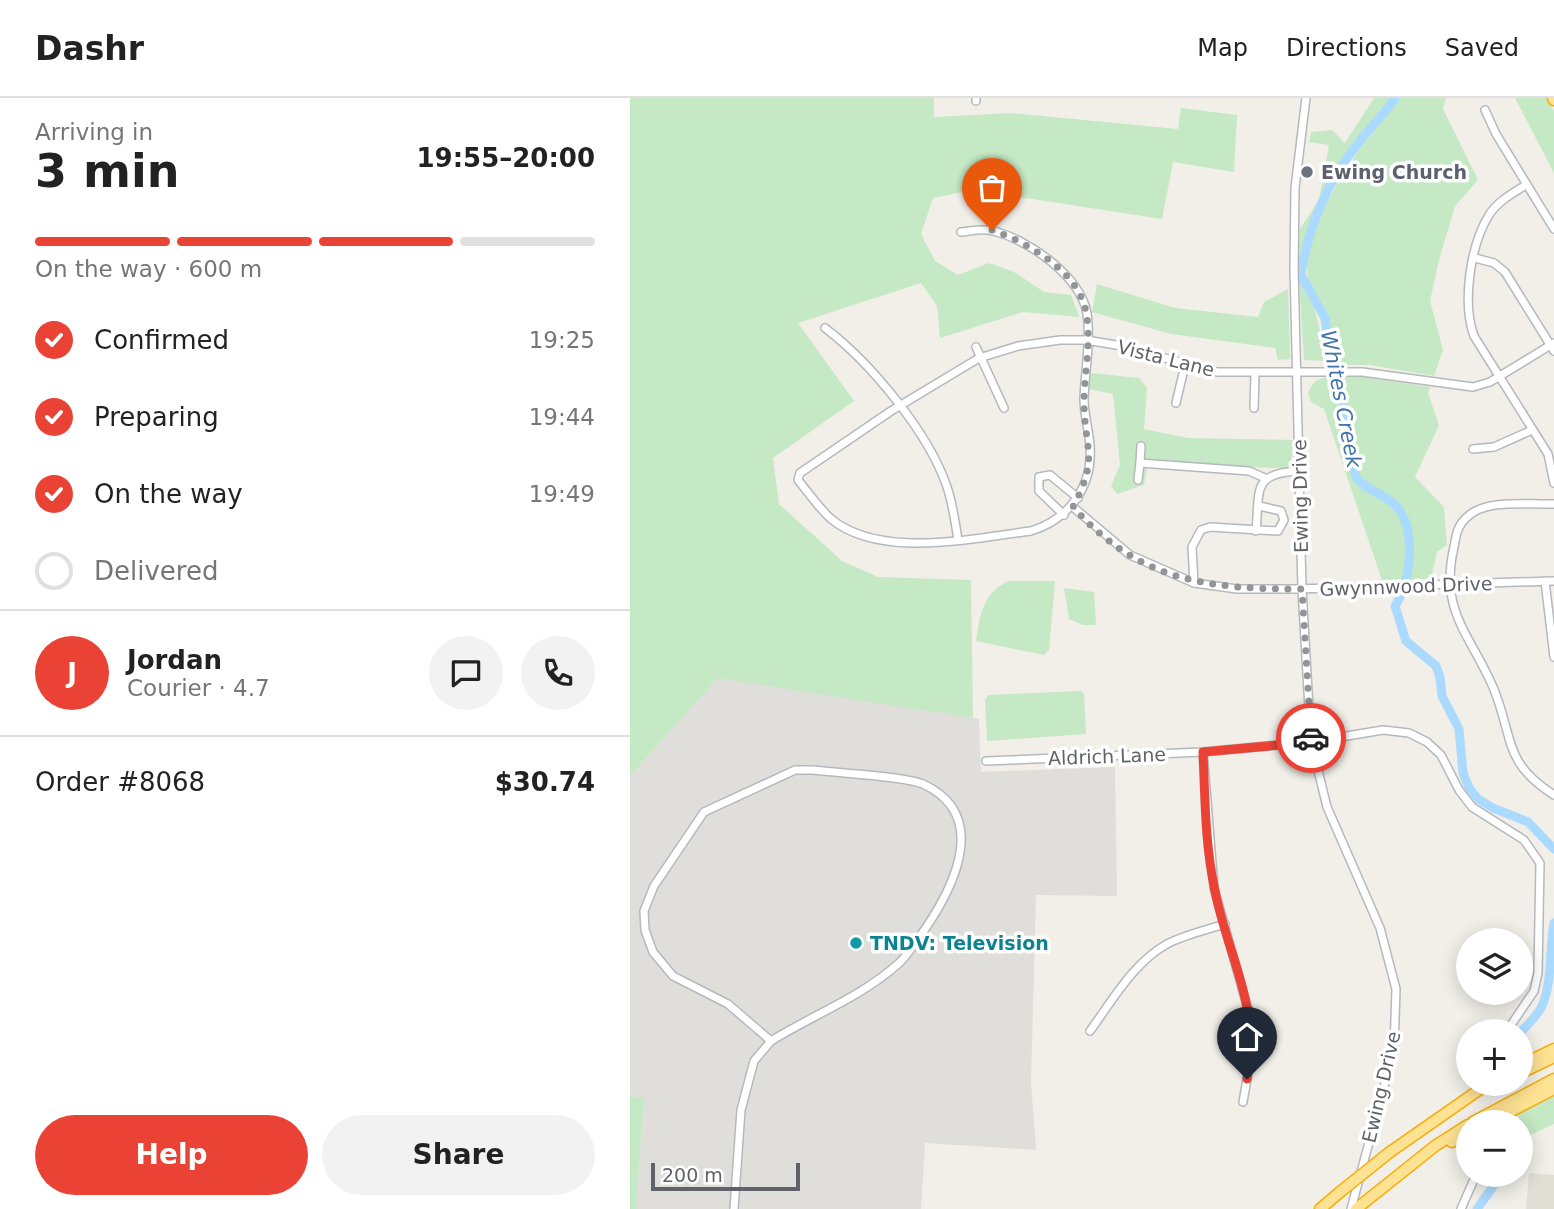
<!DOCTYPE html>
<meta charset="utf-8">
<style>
:root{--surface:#fff;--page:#f2f2f2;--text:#222;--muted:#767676;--line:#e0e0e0;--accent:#ea4335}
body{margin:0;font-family:"DejaVu Sans",sans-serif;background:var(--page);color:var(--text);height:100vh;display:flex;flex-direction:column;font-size:26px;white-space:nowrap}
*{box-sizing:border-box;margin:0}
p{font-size:23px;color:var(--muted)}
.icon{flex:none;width:38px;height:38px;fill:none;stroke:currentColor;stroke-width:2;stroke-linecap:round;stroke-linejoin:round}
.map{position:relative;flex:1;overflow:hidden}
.drawer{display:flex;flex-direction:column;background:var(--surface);width:630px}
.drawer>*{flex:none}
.fabs{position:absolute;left:826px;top:830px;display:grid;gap:14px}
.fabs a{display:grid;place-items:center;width:77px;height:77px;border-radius:50%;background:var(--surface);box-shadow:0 4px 18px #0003;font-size:35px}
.scale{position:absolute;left:21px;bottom:18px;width:149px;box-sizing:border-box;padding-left:7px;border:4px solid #5f6368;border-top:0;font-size:19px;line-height:24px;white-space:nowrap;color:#5f6368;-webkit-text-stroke:5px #fff;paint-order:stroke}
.pin{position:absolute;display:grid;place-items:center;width:60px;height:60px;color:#fff;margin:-72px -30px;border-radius:50% 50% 50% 0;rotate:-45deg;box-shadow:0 0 7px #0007}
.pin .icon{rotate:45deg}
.courier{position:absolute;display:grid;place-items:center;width:70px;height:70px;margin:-35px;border:5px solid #ea4335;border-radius:50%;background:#fff;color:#222;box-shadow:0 2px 9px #0007}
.summary em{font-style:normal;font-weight:700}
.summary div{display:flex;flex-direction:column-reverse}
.summary{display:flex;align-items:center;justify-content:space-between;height:119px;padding:0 35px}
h1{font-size:46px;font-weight:700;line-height:52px}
.bar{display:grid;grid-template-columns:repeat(4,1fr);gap:10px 7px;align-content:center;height:84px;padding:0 35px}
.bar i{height:9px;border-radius:5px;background:var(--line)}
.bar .active{background:var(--accent)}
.bar p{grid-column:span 4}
.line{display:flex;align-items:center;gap:18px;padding:0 35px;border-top:2px solid var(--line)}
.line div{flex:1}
.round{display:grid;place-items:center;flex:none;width:74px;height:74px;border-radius:37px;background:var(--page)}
ol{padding:0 35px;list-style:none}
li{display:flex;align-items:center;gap:21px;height:77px}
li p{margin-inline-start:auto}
li .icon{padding:7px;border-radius:50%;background:var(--accent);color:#fff;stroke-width:4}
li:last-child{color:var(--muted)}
li i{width:38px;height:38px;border:4px solid var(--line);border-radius:50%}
.cta{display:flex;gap:14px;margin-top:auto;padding:14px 35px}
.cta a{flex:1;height:80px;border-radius:42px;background:var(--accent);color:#fff;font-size:28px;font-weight:700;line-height:80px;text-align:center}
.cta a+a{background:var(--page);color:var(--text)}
header{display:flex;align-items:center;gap:42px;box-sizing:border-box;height:98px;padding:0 35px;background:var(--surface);border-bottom:2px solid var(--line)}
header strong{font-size:33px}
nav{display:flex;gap:38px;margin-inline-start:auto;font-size:24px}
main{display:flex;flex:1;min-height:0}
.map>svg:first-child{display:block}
</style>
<header>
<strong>Dashr</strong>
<nav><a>Map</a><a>Directions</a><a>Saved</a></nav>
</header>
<main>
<section class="drawer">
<div class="summary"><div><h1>3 min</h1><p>Arriving in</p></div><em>19:55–20:00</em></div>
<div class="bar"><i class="active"></i><i class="active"></i><i class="active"></i><i></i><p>On the way · 600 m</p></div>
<ol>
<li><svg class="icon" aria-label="check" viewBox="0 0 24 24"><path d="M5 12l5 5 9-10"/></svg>Confirmed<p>19:25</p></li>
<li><svg class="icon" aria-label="check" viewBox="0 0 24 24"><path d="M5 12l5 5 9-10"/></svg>Preparing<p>19:44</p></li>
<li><svg class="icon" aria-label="check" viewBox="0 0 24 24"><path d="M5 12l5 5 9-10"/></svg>On the way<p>19:49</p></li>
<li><i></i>Delivered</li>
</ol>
<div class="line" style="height:126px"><b class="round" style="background:var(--accent);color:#fff">J</b><div><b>Jordan</b><p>Courier · 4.7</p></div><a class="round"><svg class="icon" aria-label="chat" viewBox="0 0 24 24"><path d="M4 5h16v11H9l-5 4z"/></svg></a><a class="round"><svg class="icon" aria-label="phone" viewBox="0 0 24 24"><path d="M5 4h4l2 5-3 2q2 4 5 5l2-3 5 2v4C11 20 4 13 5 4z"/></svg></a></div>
<div class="line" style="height:91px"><div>Order #8068</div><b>$30.74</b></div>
<div class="cta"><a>Help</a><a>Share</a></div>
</section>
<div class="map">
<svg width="924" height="1111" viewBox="0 0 924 1111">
<rect width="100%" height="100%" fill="#f1efe8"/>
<polygon fill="#e0deda" points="88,580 200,593 349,621 351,674 485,669 487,798 406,797 401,984 406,1052 295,1045 291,1111 6,1111 14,999 0,998 0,678"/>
<polygon fill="#e1ded6" points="899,1075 924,1077 924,1111 896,1111"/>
<g fill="#c5e8c5">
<polygon points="0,0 304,0 304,19 380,15 548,31 551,10 607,17 604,74 543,64 532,121 343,92 303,100 291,136 305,163 328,177 359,165 384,174 414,194 441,197 449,219 393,214 310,240 307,208 291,185 168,225 224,303 143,360 149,406 212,463 248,479 341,482 343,620 88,580 0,678"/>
<polygon points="744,0 761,0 718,54 693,96 677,134 670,167 671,182 683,204 697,263 674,262 668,168 670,131 689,102 699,47 679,44 681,34 702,32 715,45"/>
<path d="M770,0H816L813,11L848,82L825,108L809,162L800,203L813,252L804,278L740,267H709L705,261C702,245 701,228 696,213C693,203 682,195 679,185C665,133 737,37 770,0Z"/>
<polygon points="885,0 917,0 924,13 924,75"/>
<polygon points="467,186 545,210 628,219 634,204 658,191 660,261 648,262 645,250 541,236 462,214"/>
<polygon points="461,275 509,280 517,290 514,331 558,340 664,342 660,371 518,363 514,387 487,396 481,388 490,367 483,296 459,291"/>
<polygon points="699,278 726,278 800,289 798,295 809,327 785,379 814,409 817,447 807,454 801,481 752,482 694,311 681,304 678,294 685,283"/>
<path d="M379,483H425L419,552L414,557L346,543C349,518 354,493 379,483Z"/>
<polygon points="434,490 464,494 466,527 453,527 439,521"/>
<polygon points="451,593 454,596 456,636 357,643 355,602 358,597"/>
<polygon points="924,994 924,1026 894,1040 887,1013"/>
<polygon points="0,998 14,999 6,1111 0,1111"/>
</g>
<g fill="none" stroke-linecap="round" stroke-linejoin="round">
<g stroke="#aadaff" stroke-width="9">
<path d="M765,0C754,17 739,30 727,47C697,84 678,130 671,177L695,220L701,269L714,310L726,379C736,393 755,395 766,408C787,431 781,483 765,508L776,543L806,568L810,579L812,598L829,631L833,675L839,690L848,701L863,710L898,724L924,751"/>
<path d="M891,934C898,926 907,918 912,908C923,883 919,852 924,825"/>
<polyline points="847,1111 872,1076"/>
</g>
<defs>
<g id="minor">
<polyline points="346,0 346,3"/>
<polyline points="676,0 665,90 664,171 672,491 681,644 697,709 750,830 766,891 764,952 721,1111"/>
<polyline points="855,12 866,36 924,131"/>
<path d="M896,87C883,95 867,104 859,117C840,148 832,205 844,238L918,356L924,385"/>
<path d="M331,134C342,133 352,130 363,133C398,141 450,178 457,215C461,242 455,273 454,301C454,317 459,332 460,348C463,389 439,421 401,433C344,440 249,462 200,420C188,409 178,394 168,382L170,375L261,313L349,260L388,248L430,242H456L486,247L587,274H732L843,289L860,284L924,245"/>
<polyline points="845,160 864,165 875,174 924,253"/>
<path d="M195,230C240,264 299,335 317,389C323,406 325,424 328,442"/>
<polyline points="346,249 374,310"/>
<polyline points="546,305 555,267"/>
<polyline points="624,310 625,276"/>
<polyline points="511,348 510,365 619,373 635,380"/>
<polyline points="843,351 864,349 902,332"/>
<polyline points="508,382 510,365"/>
<path d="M924,406C898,407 855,400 836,420C827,428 826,438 824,449C809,513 840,536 863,589C884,639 872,664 924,697"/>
<polyline points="443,409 500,457 564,485 607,491 667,491 924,483"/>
<polyline points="434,417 409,393 409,379 420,377 448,400"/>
<path d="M626,433C630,393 621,375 669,373"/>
<polyline points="915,483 924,559"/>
<polyline points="564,485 562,449 571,432 580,429 648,433 654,422 651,413 629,408"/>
<polyline points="573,654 584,790 621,922 621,958 613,1004"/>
<polyline points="356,663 573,654 681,644 753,632 779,635 797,644 811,657 829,692 842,709 894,742 910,765 908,875 904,893 877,933"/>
<path d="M165,672H183C207,675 275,678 293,686C364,719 320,797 288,841C282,849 276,859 268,866C231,899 183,917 141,943L98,906L43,878L23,854L15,832L14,813L24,788L74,714Z"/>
<path d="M460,933C482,903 503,865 537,846C554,837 576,832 595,826"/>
<polyline points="104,1111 111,1012 124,963 141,943"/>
<polyline points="831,1111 845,1079"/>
</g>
<g id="highway">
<polyline points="923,0 924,2"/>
<polyline points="891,967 924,951"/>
<polyline points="891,975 924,959"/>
<polyline points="843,1024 924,981"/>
<polyline points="860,1024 924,991"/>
<polyline points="822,1044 838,1035"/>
<polyline points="760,1054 859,985"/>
<polyline points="690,1111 710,1094"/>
<polyline points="726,1111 805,1048 838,1027"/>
</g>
</defs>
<use href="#minor" stroke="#b5b8bc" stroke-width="10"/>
<use href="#highway" stroke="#f9ab00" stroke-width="13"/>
<use href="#minor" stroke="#fff" stroke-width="7"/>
<use href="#highway" stroke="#fde293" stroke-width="10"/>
<defs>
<polyline id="highway-bridge" points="710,1094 760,1054"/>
</defs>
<use href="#highway-bridge" stroke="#f9ab00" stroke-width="13" stroke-linecap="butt"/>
<use href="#highway-bridge" stroke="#fde293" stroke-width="10"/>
</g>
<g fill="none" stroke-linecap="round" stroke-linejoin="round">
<path stroke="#929495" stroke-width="7" stroke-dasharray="0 12.6" d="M362,132C397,144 449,174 456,214C462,243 454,276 454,305C455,355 469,359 443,409C510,484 578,491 672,491L681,640"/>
<path stroke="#ea4335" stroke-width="9" d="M617,981C631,905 597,859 584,788C575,744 575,699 573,654L681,644V640"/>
</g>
<circle fill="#6b7280" stroke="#fff" stroke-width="2.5" cx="677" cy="74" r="7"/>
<circle fill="#0f9aa8" stroke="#fff" stroke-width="2.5" cx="226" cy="845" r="7"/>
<g text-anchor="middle" stroke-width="7" stroke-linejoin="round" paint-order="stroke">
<g font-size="19" font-weight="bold" fill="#5b616d" stroke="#fff" text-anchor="start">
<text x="691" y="81">Ewing Church</text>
</g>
<g font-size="19" fill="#5f6368" stroke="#fff">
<text transform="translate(536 260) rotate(14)" y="7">Vista Lane</text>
<text transform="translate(670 398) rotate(-91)" y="7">Ewing Drive</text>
<text transform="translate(776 488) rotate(-2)" y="7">Gwynnwood Drive</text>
<text transform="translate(477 658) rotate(-2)" y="7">Aldrich Lane</text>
<text transform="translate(751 989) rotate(-77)" y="7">Ewing Drive</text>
</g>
<g font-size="19" font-weight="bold" fill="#0d838f" stroke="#fff" text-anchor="start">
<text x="240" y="852">TNDV: Television</text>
</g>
<g font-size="21" font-style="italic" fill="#4174aa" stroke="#fff">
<text transform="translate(711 301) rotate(79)" y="7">Whites Creek</text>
</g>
</g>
</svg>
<div class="fabs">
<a><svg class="icon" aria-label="layers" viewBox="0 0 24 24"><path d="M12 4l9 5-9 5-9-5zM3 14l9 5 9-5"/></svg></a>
<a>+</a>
<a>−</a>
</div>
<div class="scale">200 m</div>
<div class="pin" style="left:362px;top:132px;background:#ea580c"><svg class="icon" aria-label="bag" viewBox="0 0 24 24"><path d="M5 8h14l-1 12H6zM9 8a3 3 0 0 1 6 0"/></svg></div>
<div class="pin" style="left:617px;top:981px;background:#1f2937"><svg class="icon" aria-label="home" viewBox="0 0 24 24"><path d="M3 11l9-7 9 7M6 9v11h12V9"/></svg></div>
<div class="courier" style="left:681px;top:640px"><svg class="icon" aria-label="car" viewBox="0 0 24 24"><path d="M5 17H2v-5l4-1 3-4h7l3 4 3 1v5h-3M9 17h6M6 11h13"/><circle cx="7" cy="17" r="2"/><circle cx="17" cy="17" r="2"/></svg></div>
</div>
</main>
